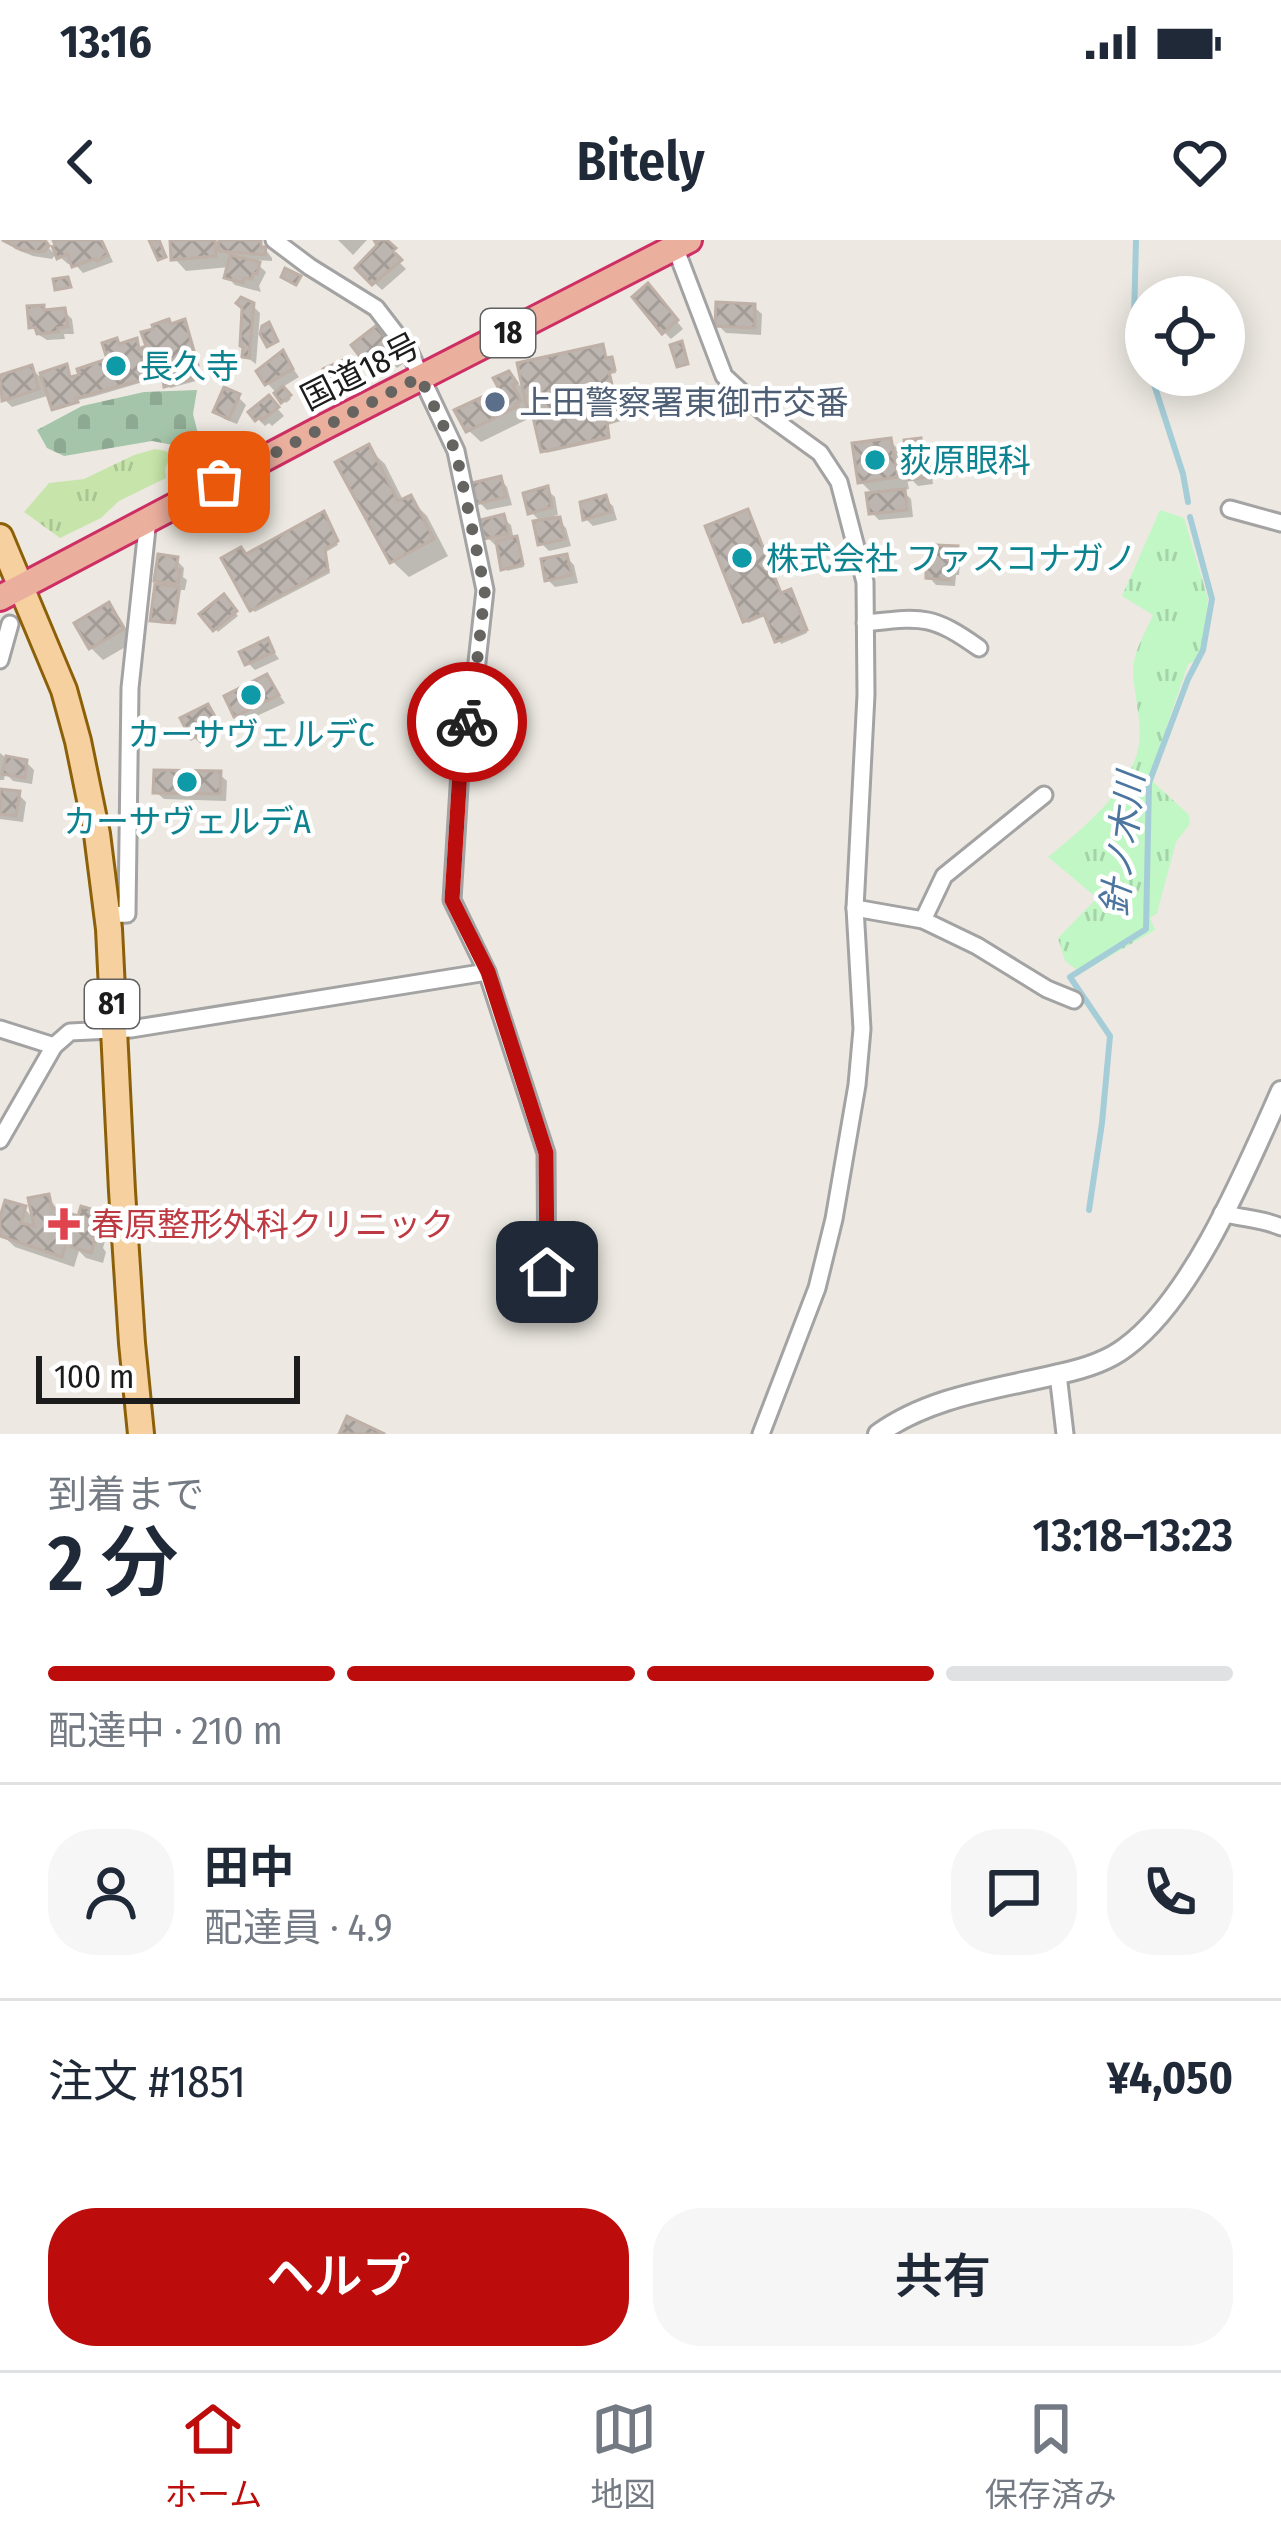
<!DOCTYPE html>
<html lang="ja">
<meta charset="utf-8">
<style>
:root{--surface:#fff;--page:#f6f6f7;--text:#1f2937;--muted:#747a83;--line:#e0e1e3;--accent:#bd0c0c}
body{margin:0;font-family:"Fira Sans Condensed","Noto Sans JP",sans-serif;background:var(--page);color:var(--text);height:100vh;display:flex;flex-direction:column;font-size:45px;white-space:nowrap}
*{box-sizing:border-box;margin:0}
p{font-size:39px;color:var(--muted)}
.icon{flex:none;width:66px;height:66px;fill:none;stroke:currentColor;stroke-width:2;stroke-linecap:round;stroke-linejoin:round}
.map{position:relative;height:1194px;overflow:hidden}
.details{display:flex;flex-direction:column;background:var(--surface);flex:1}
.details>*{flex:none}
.buttons{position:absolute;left:1125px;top:36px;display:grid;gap:24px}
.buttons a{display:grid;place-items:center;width:120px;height:120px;border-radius:50%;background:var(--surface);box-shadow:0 6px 30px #0003;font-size:60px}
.scale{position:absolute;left:36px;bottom:30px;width:264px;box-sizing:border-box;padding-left:12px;border:6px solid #1c1c1c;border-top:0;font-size:33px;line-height:42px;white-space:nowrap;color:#1c1c1c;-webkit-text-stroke:9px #fff;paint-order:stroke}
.pin{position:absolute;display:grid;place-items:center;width:102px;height:102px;color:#fff;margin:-51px;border-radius:24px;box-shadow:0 6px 18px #0006}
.courier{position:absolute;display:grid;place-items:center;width:120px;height:120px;margin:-60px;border:9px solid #bd0c0c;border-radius:50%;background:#fff;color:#222;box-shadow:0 3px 15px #0007}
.overview em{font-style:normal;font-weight:600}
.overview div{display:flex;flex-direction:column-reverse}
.overview{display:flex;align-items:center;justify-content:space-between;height:204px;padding:0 48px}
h1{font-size:78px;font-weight:600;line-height:90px}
.bar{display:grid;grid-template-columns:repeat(4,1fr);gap:18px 12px;align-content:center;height:144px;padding:0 48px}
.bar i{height:15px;border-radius:9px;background:var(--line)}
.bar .current{background:var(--accent)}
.bar p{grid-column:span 4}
.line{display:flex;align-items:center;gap:30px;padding:0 48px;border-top:3px solid var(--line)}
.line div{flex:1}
.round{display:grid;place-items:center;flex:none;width:126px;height:126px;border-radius:48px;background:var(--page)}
.cta{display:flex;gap:24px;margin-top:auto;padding:24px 48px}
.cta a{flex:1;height:138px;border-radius:48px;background:var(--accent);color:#fff;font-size:48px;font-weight:600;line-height:138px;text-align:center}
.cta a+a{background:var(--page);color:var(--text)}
.status{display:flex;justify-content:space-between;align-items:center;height:84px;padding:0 60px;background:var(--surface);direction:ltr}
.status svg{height:33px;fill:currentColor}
header{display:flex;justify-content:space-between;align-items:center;height:156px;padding:0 48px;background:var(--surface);font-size:54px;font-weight:600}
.tabs{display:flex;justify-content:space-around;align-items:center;height:168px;border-top:3px solid var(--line);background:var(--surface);font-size:33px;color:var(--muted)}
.tabs a{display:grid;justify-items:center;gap:6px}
.tabs .current{color:var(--accent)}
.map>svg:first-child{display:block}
</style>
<div class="status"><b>13:16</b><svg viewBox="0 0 49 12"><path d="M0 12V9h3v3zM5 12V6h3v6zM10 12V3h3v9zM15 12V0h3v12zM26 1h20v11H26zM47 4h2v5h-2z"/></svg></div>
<header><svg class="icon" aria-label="back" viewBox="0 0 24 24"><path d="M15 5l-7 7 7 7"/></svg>Bitely<svg class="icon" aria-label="heart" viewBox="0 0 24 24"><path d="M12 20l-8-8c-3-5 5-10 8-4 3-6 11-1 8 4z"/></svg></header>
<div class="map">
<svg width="1281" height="1194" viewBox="0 0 1281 1194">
<defs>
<pattern id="grass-tufts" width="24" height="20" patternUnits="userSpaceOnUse" patternTransform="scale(3)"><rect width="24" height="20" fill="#c7e5ab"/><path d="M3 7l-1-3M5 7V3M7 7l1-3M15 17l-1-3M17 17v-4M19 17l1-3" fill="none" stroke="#aac493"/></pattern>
<pattern id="cemetery-stones" width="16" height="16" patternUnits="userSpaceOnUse" patternTransform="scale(3)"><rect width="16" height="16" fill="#a5c5aa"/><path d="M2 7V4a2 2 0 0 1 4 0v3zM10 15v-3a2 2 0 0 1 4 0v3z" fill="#8da992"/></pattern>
<pattern id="park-tufts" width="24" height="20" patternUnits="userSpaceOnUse" patternTransform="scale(3)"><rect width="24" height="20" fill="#c1f6c5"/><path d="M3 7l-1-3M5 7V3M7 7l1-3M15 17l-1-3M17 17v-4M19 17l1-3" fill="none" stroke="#a5d2a9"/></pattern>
<pattern id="building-cross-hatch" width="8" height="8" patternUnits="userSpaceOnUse" patternTransform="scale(3)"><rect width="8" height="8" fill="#bdb5af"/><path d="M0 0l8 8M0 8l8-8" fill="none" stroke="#a29b96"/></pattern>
</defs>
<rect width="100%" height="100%" fill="#ede9e2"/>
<polygon fill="url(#grass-tufts)" points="155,209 166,211 171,215 165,229 166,238 119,261 101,278 60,298 24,272 49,243 84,239 134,215"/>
<polygon fill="url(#cemetery-stones)" points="197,150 193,174 200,202 173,205 152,201 64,216 47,208 37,190 82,166 144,152"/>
<path fill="url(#park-tufts)" d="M1160,270L1184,278L1208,359L1202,418L1188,424L1149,538L1189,575L1190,584L1176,602L1157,673L1150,678L1155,690L1081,733L1065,721L1058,698L1097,658L1048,617C1080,591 1135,546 1139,503C1142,478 1133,452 1133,428C1134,411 1146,391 1153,375L1122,356Z"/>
<g fill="#0003">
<polygon points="6,0 42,0 55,15 52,19 33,16 15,9"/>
<polygon points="59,0 103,0 113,22 83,33 73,22 68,24 60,17"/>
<polygon points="173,0 260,2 272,18 272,21 253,20 266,32 259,46 261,52 235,45 227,37 230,27 186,31 174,18"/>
<polygon points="338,0 367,0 353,15"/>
<polygon points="379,0 383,0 401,18 398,21 406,29 382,50 359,28 382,5"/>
<polygon points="656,55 683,89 671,99 664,92"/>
<polygon points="252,65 260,73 256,124 245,116"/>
<polygon points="754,67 762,74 761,95 726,93 718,85"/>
<polygon points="43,68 47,72 64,71 72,79 74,94 64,94 65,99 47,100 39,95 32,87"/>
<polygon points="184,83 199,127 193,129 196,141 170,148 165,137 158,139 155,137 151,120 144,121 150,140 92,157 53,166 50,155 12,167 4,159 0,138 31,128 39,136 66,128 72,140 111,121 116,101 119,104 136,102 140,112 172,87"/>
<polygon points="385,97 404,123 397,128 385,114 371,124 364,116"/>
<polygon points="602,107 608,121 614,124 616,133 611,134 621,181 608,185 610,199 546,213 532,173 526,177 528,179 481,202 468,190 503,150 509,134 526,152"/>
<polygon points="283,114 299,137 281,148 291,159 286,163 267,143"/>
<polygon points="349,121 356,128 364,146 331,161 323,153"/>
<polygon points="238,157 246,165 237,184 224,179 217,171"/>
<polygon points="269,159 284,176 272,186 269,183 265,186 252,173"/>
<polygon points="890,201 909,220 920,201 928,209 933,244 918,246 906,234 909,249 902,250 911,259 913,277 879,280 872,273 874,255 861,242"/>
<polygon points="368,208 385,224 404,262 410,259 427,276 448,316 409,337 392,321"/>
<polygon points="500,239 507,247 512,265 487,270 479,262"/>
<polygon points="547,250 555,257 558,275 554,276 566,288 571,306 549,311 541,303 542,283 531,272"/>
<polygon points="605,259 613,266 617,280 593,286 586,279"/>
<polygon points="326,278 338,305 326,312 330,333 255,372 252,369 246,317"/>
<polygon points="503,278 511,285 514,300 519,303 524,327 507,331 499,304 495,305 487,297"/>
<polygon points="957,309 964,317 964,324 960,324 959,335 956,335 955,346 936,345 929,337"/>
<polygon points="566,317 574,325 578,343 555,347 548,340"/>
<polygon points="176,320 184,328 183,337 187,340 185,350 181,350 176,384 156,383 153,380 166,348 157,340"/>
<polygon points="793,355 807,393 781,404 768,375 748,383 745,380 782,356"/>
<polygon points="224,358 238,376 218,392 203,375"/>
<polygon points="108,366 120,378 134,402 103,420 91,408"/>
<polygon points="267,402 279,419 255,430 248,423"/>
<polygon points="267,437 285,463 244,482 237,475"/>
<polygon points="208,467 224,492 201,504 193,497"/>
<polygon points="0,513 7,519 26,522 34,530 32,544 13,541 5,533 4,540 0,540"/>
<polygon points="219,534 227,541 226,561 164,559 156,552"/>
<polygon points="0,552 18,554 26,562 23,582 0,579"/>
<polygon points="48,957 61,974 80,980 97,974 109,986 103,1008 106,1012 103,1023 86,1018 79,1011 74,1027 15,1007 2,995 0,988 24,968 35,980"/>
</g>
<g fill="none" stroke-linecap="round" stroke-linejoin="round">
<g stroke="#a5cdd8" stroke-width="6">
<polyline points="1136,0 1134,79 1146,120"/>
<polyline points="1151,135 1183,234 1188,262"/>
<polyline points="1089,970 1102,883 1110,796 1070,737 1146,689 1149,543 1188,439 1203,410 1212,359 1190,277"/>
</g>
</g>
<g fill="url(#building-cross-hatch)" stroke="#beb0a6" stroke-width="3">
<polygon points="2,0 45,0 49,6 44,12 22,10"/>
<polygon points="53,0 101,0 108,15 97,21 94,19 72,27 67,14 57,19 52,6 55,5"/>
<polygon points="149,0 159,0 166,17 158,20"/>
<polygon points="170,0 215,0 216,16 171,20"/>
<polygon points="219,0 261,0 261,7 266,7 265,15 218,11"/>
<polygon points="387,0 396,8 393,11 402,20 372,45 355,28 377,5 374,0"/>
<polygon points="230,15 260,22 257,34 253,33 252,39 244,38 243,43 224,38"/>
<polygon points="285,28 301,36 296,45 281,37"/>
<polygon points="68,37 71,47 55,50 53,39"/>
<polygon points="648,43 678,80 662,94 632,57"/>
<polygon points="241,57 254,63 249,118 242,117 243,107 240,106 242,68 236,63"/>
<polygon points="716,62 755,64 755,88 715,86"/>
<polygon points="44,65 44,70 65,68 68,87 58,88 59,92 37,94 35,87 29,88 27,66"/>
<polygon points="169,79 171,84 185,79 198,125 192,127 195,138 164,147 162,135 153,138 147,118 143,119 149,138 76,158 78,162 52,170 40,133 67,124 70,137 79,135 77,129 107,119 102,103 117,98 119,104 137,98 139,109 146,106 141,92 153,89 152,85"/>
<polygon points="269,82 278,101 267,107 260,94 262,86"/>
<polygon points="377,85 398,114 387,122 377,108 361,118 351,105"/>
<polygon points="682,101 688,124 677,127 670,105"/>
<polygon points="603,104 606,118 612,117 615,130 609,132 620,179 607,182 609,197 541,212 532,173 528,174 517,123"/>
<polygon points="283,110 293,129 265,145 256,131"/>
<polygon points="350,117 359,138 321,155 315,143 323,129"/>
<polygon points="32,125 39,149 2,161 0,135"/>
<polygon points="509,131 517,143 513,145 521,161 516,164 518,166 466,192 454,170 499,149 493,138"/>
<polygon points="283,146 291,155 281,163 274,153"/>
<polygon points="224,147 240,154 229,179 213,172"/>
<polygon points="269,155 279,167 262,180 260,177 255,181 248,172"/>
<polygon points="891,198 898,237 858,243 852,203"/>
<polygon points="921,198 927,237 908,240 906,231 902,233 899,218 906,216 904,200"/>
<polygon points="369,204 398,261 411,255 434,299 390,323 335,222"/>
<polygon points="501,236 506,257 476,264 471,243"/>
<polygon points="548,246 552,267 528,274 523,253"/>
<polygon points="905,249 907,270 869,274 866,253"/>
<polygon points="606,255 611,272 583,280 580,262"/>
<polygon points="748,269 781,353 791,349 807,390 775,402 764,374 743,382 705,286"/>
<polygon points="324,271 338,301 325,309 328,330 250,371 221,318 241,307 246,314"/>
<polygon points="504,274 509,294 484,299 480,280"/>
<polygon points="560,277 565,299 538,305 533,281"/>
<polygon points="517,296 523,324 501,330 496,301"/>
<polygon points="935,305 958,306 957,318 953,318 949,340 926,338 926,327 931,327"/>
<polygon points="158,314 178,317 176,329 180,330 178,344 154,341"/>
<polygon points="567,314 572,335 545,341 541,319"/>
<polygon points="155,344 179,347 174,383 150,381"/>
<polygon points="224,354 237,371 213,391 199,374"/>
<polygon points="109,362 124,389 89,409 74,383"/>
<polygon points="268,398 274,412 245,425 239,412"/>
<polygon points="267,434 279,455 234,477 224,456"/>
<polygon points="208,464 219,484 191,499 180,478"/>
<polygon points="6,516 27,520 25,538 2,534"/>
<polygon points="154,530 221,531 220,554 153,553"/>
<polygon points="0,549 20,551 16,576 0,574"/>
<polygon points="49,954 52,968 78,976 81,966 98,971 91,995 96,997 91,1013 71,1007 72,1002 67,1000 62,1017 0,996 0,977 5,960 26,966 21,983 34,986 28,958"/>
<polygon points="347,1176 385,1194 339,1194"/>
</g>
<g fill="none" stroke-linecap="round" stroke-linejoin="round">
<defs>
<g id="minor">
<polyline points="274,0 310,27 376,68 409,111 456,211 485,350 476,431 461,515 452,660 487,732 546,913 547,1071"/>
<polyline points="675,7 724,136 762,171 820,213 839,242 865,342 866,455 855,668 862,789 857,845 834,979 817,1048 761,1194"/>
<polyline points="1230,269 1281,283"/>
<path d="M865,383C922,377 931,374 979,408"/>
<polyline points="0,420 10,384"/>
<polyline points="855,668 923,680 977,706 1047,749 1074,760"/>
<polyline points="106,675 127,674 130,448 148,279"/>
<polyline points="923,680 944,636 1044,555"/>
<polyline points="0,789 54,806"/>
<polyline points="0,900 54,806 70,792 131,789 487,732"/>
<path d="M1222,973C1243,979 1261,978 1281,987"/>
<polyline points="1058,1134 1065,1194"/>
</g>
<path id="tertiary" d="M878,1194C931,1156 997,1149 1059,1134C1083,1129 1107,1122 1126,1107C1193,1058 1247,927 1281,851"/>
<polyline id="primary" points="0,297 64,450 78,501 97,594 109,689 122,951 132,1103 141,1194"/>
<polyline id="trunk" points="0,358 326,186 689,0"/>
</defs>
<use href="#minor" stroke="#a3a3a3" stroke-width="21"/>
<use href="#tertiary" stroke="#a3a3a3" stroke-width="24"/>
<use href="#primary" stroke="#8c6009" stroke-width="30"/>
<use href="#trunk" stroke="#cd2e64" stroke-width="30"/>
<use href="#minor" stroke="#fff" stroke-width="15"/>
<use href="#tertiary" stroke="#fff" stroke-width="18"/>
<use href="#primary" stroke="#f6d09f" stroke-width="24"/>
<use href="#trunk" stroke="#ebaf9e" stroke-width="24"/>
</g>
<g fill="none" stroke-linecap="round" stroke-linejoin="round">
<polyline stroke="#656461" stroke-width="12" stroke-dasharray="0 21.6" points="219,242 420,137 456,212 485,350 476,431 467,482"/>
<polyline stroke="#bd0c0c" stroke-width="15" points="467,482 461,515 452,660 488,732 546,913 547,1032"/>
</g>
<g fill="#0f9aa8" stroke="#fff" stroke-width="4.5">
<circle cx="116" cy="126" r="12"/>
<circle cx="875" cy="220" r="12"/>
<circle cx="742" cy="318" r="12"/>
<circle cx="251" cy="455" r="12"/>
<circle cx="187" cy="542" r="12"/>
</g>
<circle fill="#5c6f8a" stroke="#fff" stroke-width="4.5" cx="495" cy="162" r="12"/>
<path fill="#e0444e" stroke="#fff" stroke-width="4.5" d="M58 966h12v12h12v12h-12v12h-12v-12h-12v-12h12z"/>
<g text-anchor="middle" stroke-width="9" stroke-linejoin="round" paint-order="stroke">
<g fill="#fff" stroke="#606060" stroke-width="3">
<rect x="481" y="69" width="54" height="48" rx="9"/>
<rect x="85" y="740" width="54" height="48" rx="9"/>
</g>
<g font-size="30" font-weight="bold" fill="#1c1c1c">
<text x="508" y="103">18</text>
<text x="112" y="774">81</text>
</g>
<g font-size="33" fill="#0d838f" stroke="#fff" text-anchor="start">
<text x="140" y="138">長久寺</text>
<text x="899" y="232">荻原眼科</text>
<text x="766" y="330">株式会社 ファスコナガノ</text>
<text x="251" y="506" text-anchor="middle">カーサヴェルデC</text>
<text x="187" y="593" text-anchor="middle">カーサヴェルデA</text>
</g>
<g font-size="33" fill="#1c1c1c" stroke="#fff">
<text transform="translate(360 131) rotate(-27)" y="12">国道18号</text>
</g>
<g font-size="33" fill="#4e5e75" stroke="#fff" text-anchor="start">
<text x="519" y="174">上田警察署東御市交番</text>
</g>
<g font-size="33" fill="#be3a42" stroke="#fff" text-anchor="start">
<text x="91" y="996">春原整形外科クリニック</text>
</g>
<g font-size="36" font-style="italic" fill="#4c759f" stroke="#fff">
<text transform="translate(1122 604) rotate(-83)" y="13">針ノ木川</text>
</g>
</g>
</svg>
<div class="buttons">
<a><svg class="icon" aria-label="locate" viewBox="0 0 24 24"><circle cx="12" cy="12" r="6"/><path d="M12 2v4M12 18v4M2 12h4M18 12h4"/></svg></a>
</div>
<div class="scale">100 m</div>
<div class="pin" style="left:219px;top:242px;background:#ea580c"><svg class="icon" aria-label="bag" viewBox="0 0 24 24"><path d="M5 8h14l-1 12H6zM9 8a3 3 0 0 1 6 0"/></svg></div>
<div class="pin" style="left:547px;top:1032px;background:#1f2937"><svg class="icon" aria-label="home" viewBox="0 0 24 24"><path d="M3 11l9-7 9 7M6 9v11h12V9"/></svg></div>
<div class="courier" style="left:467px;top:482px"><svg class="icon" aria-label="bike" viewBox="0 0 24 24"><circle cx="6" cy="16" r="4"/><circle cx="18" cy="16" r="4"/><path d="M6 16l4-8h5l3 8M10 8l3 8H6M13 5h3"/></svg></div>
</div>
<section class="details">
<div class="overview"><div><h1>2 分</h1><p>到着まで</p></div><em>13:18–13:23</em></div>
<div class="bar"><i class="current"></i><i class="current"></i><i class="current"></i><i></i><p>配達中 · 210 m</p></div>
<div class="line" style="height:216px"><a class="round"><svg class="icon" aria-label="person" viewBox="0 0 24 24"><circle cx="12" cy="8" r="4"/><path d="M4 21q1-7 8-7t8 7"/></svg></a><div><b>田中</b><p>配達員 · 4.9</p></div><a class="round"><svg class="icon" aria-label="chat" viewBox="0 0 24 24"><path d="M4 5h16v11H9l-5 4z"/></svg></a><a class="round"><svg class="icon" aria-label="phone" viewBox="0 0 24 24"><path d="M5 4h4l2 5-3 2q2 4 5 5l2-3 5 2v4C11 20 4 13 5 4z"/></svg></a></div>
<div class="line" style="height:156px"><div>注文 #1851</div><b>¥4,050</b></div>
<div class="cta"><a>ヘルプ</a><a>共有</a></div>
</section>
<nav class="tabs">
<a class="current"><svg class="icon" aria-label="home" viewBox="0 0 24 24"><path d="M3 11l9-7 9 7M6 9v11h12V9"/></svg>ホーム</a>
<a><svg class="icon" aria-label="map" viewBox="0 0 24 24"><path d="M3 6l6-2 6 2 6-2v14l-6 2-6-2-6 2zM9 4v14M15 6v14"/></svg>地図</a>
<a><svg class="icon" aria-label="saved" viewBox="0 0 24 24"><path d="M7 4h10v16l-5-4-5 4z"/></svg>保存済み</a>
</nav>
